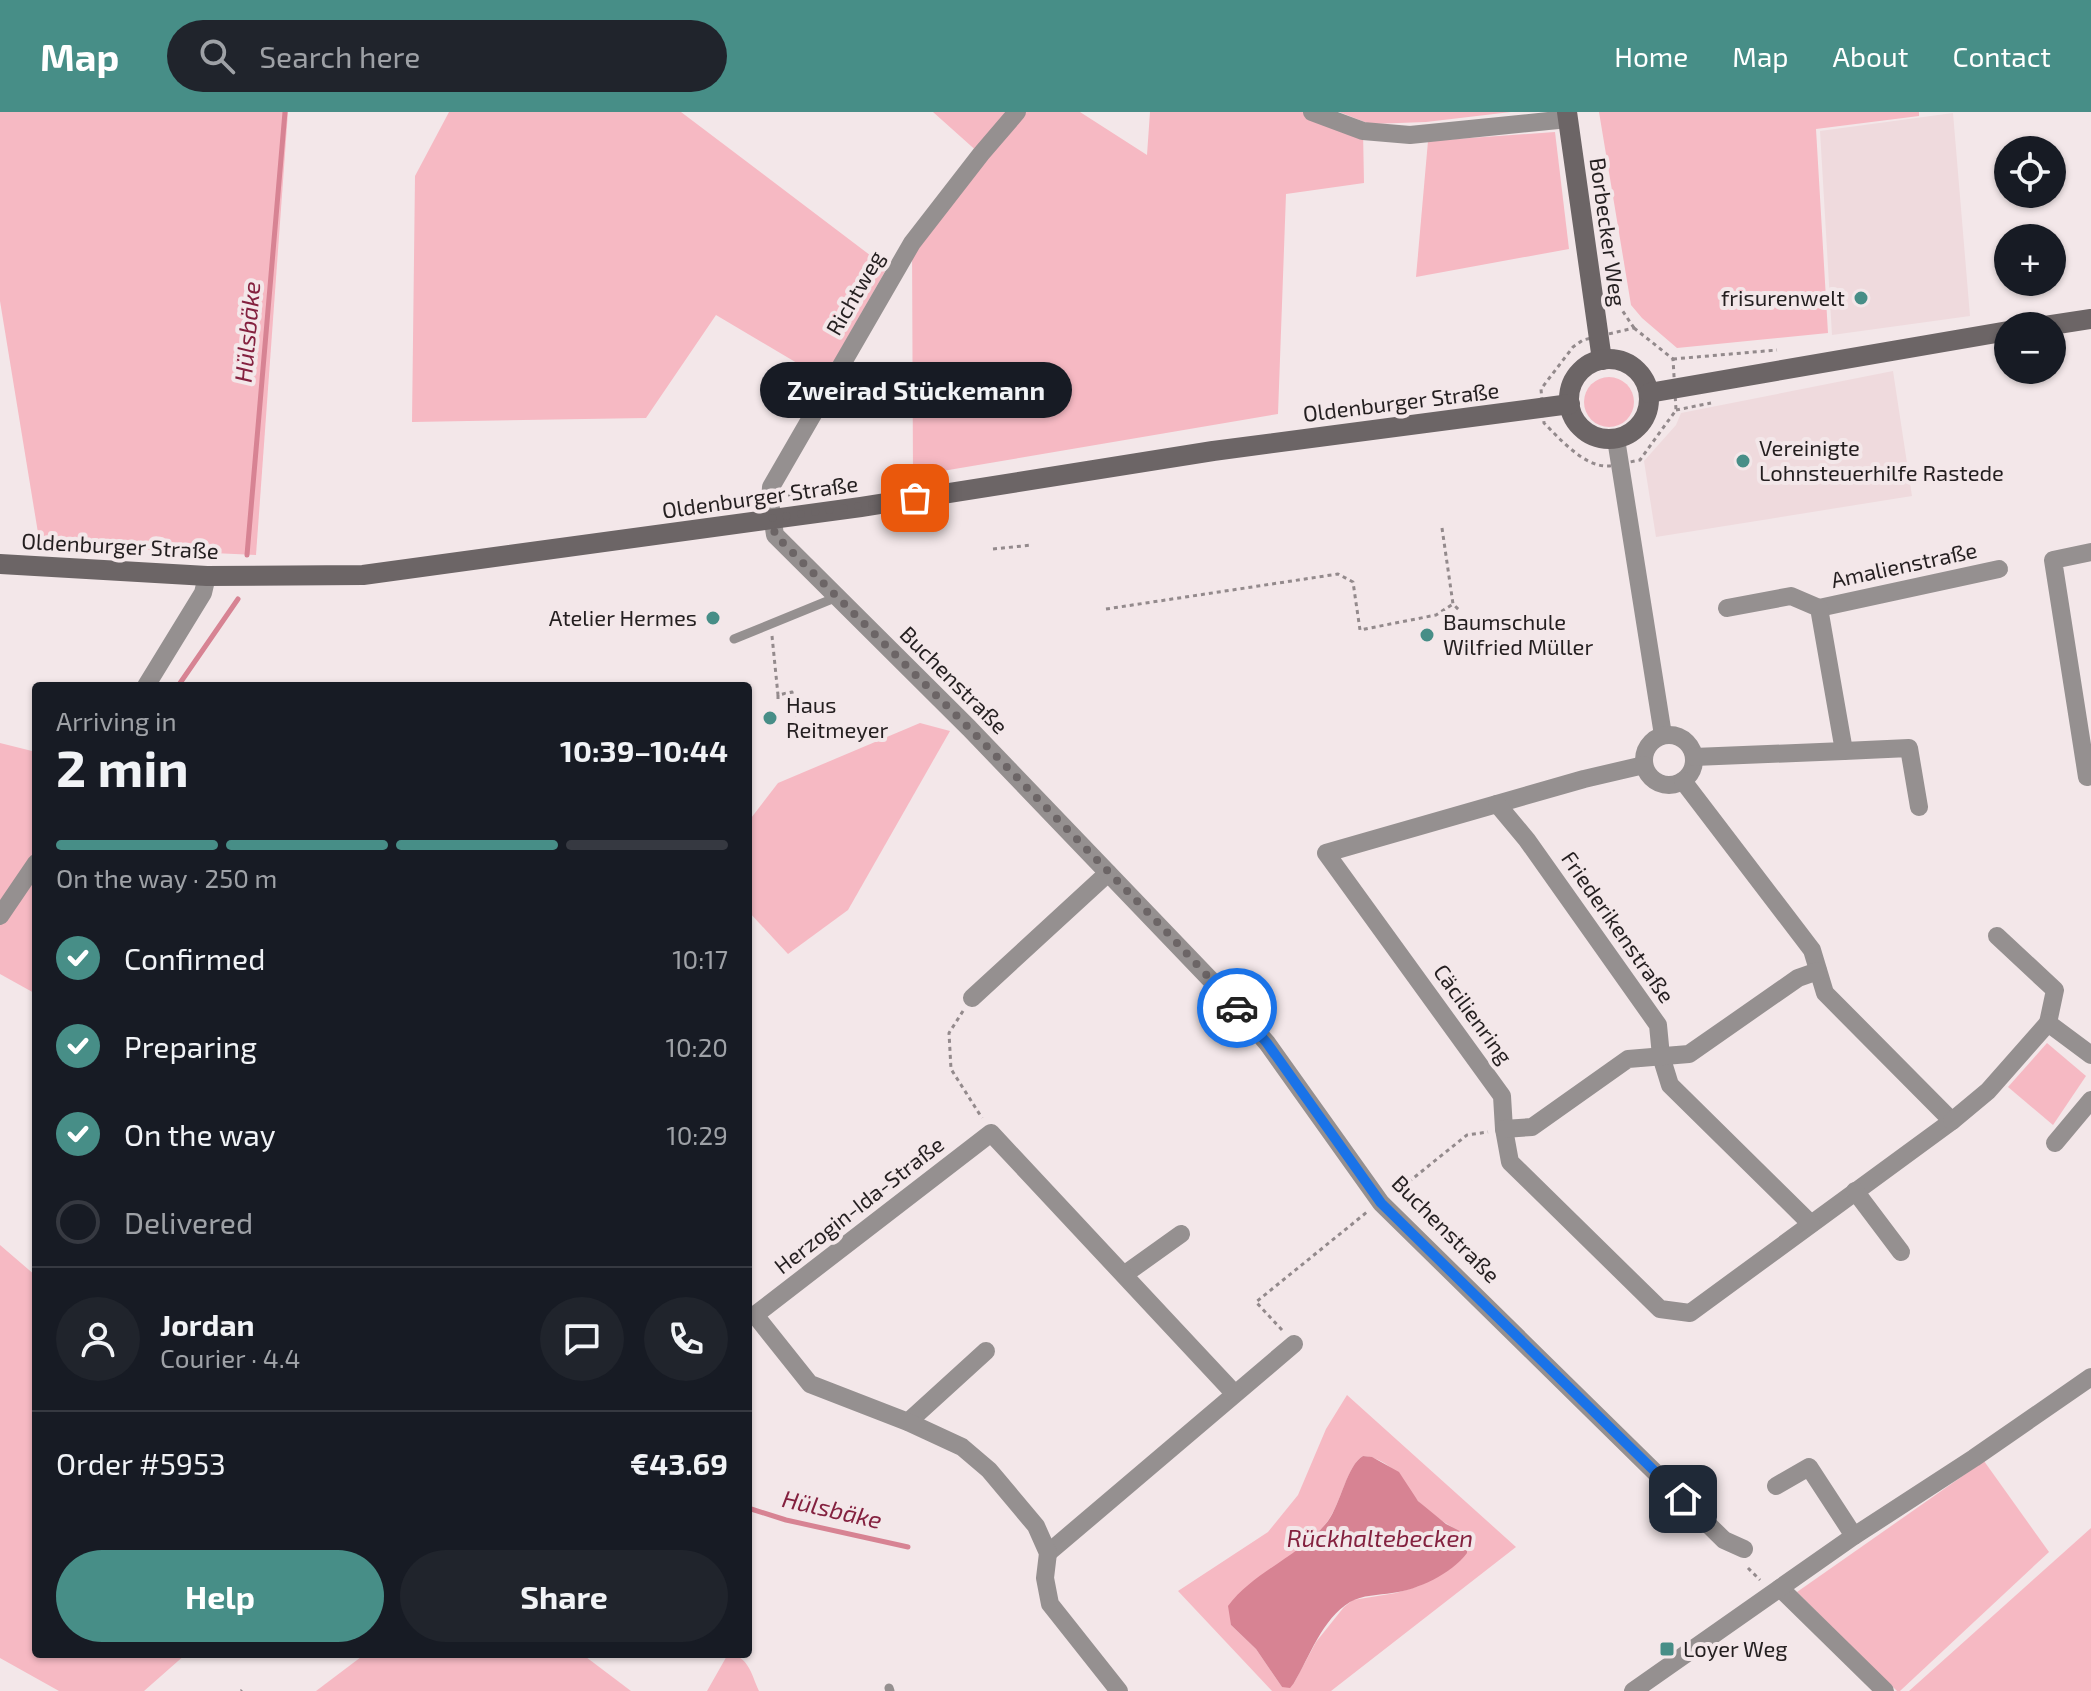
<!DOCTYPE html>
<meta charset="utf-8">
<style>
:root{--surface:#171b24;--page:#20242c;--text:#f1f3f6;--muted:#9ea1a6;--line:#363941;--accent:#478e87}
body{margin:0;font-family:"Exo 2",sans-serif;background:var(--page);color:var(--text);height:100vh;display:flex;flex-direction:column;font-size:30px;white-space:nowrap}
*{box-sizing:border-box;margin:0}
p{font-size:26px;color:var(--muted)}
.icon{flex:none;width:44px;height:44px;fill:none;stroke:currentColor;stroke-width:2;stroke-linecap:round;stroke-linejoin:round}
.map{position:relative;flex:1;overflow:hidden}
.details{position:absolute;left:32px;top:570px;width:720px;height:976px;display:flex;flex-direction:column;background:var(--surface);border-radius:8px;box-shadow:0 2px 6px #0004}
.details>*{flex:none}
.controls{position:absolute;left:1994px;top:24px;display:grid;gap:16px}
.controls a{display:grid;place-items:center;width:72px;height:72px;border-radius:50%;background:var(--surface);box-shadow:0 2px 6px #0004;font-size:40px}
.pin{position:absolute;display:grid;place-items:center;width:68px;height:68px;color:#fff;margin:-34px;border-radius:16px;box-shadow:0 4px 12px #0006}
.courier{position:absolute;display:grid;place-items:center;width:80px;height:80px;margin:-40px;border:6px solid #1a73e8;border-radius:50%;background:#fff;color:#222;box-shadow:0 2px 10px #0007}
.bubble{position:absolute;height:56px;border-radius:28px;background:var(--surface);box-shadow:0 2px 6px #0004;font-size:26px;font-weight:700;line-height:56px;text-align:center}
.headline em{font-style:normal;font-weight:700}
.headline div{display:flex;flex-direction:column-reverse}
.headline{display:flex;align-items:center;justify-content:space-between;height:136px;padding:0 24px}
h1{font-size:52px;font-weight:700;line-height:60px}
.bar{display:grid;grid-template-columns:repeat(4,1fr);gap:12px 8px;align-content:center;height:96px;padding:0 24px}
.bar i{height:10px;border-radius:6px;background:var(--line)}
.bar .on{background:var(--accent)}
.bar p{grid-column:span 4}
.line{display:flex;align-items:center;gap:20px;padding:0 24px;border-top:2px solid var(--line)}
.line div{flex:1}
.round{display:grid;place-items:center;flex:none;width:84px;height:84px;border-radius:42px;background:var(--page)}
ol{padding:0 24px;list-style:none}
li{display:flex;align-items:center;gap:24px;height:88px}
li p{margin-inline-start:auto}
li .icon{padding:8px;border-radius:50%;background:var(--accent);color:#fff;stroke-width:4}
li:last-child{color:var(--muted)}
li i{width:44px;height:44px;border:4px solid var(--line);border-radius:50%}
.button{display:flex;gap:16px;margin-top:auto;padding:16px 24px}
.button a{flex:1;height:92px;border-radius:48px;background:var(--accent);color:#fff;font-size:32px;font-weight:700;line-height:92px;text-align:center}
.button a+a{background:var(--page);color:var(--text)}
header{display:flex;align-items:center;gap:48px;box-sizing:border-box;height:112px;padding:0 40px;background:var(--accent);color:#fff}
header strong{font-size:38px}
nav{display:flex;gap:44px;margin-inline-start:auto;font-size:28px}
.search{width:560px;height:72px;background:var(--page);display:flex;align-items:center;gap:20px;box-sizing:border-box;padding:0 28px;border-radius:44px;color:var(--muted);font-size:30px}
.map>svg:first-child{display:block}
</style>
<header>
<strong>Map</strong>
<div class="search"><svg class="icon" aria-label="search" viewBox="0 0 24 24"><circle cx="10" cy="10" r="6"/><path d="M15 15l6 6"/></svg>Search here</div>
<nav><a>Home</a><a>Map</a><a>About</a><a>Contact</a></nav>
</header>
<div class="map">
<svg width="2091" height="1579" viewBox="0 0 2091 1579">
<rect width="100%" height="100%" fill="#f3e7e9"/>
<g fill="#efdadd">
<polygon points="1953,1 1970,204 1832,223 1820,19"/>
<polygon points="1893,259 1912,384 1656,425 1644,349 1676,313 1681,301"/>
</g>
<g fill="#f6b9c3" fill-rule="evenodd">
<polygon points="0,0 288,0 256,443 40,433 0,189"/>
<polygon points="449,0 681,0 887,156 824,267 716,203 646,306 412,310 415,64"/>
<polygon points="933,0 1080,0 1147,43 1150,0 1314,0 1363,19 1364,71 1286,82 1278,302 913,364 912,131 980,42"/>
<polygon points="1339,0 1511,0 1426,10 1370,12"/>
<polygon points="1599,0 1919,0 1919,4 1816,17 1828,221 1677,236 1642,206 1631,193"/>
<polygon points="1555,20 1569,137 1416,165 1428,29"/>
<circle cx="1609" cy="290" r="25"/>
<polygon points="920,611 950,619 848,798 788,842 748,799 748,710 778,671"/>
<polygon points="0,631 36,640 36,882 0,862"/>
<polygon points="2047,931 2086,964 2053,1013 2008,975"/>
<polygon points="0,1133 36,1164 36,1542 186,1542 144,1579 59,1579 0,1546"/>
<path d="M1347,1283L1516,1435L1331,1579H1272L1178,1479L1268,1420L1298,1383L1326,1317ZM1363,1344C1393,1347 1401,1370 1419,1390C1431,1402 1445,1412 1460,1419L1450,1457L1419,1474L1396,1481L1353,1488L1344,1495L1316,1530L1294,1571L1282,1575L1256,1537L1231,1513L1234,1487C1264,1461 1302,1441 1327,1410C1341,1392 1347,1353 1363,1344Z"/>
<polygon points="1984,1349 2049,1440 1900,1579 1897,1579 1797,1480"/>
<polygon points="2091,1416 2091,1579 1909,1579"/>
<polygon points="365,1542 582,1542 631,1579 316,1579"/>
<path d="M728,1542C749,1544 751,1562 759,1579H707Z"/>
</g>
<path fill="#d78393" d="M1363,1344L1372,1345L1399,1360L1418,1389L1446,1412L1460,1419L1467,1430V1441C1451,1462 1418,1478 1392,1481C1379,1483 1362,1483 1350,1490C1322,1507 1310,1544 1294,1571L1290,1576L1282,1575L1256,1537L1231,1513L1228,1494C1254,1459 1301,1444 1328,1409C1341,1391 1347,1353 1363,1344Z"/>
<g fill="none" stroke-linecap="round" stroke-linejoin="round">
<g stroke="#d78393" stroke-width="5">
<polyline points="247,443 285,0"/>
<polyline points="178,574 238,487"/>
<polyline points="748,1396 786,1408 908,1435"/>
</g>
<g stroke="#938a8c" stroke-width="3" stroke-dasharray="4 4" stroke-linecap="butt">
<polyline points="1614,186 1634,216"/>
<path d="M1634,216L1673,247L1676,298L1640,348C1629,350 1618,353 1608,354C1584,355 1559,326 1544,311L1541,277L1573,235L1583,228Z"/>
<polyline points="1673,247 1777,238"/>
<polyline points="1676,298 1711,291"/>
<polyline points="788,383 805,382"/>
<polyline points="1442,416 1453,492 1459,498"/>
<polyline points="993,437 1032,433"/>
<polyline points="1106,497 1338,462 1353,470 1360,518 1436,503 1453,492"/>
<polyline points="772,524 778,583"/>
<polyline points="778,587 778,583 792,580 796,603 811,599"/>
<polyline points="963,899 949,921 951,957 982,1006"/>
<polyline points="1396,1080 1467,1023 1488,1020"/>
<polyline points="1282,1218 1256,1190 1367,1100"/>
<polyline points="1748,1456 1760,1468"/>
<polyline points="241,1579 242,1578"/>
</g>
<g stroke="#959090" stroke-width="9">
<polyline points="734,527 837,485"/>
<polyline points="889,1576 890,1579"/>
</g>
<g stroke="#959090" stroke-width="18">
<polyline points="1017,0 981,42 912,131 771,375 770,390 775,423 969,616 1229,887 1267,931 1381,1091 1724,1428 1744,1437"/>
<polyline points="1312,0 1363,19 1410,23 1568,7"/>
<polyline points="1616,327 1663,623"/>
<polyline points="2091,440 2053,448 2087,665 2091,664"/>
<polyline points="1819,496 1999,457"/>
<polyline points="146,574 203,481 207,464"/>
<circle cx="1669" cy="648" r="25"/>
<polyline points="1844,639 1909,636 1919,695"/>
<polyline points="1694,645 1844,639 1819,496 1791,484 1727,496"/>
<polyline points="1644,653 1584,667 1326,741 1502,984 1504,1017 1510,1050 1660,1197 1690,1201 1952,1009 1825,881 1812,838 1683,669"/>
<polyline points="1497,692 1527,728 1658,913 1661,944 1670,973 1811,1112"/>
<polyline points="0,804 36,751"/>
<polyline points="1997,824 2055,878 2048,911"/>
<polyline points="972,886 1108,761"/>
<polyline points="1952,1009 1988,979 2048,911 2091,943"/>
<polyline points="1504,1017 1532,1015 1628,947 1689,942 1798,866 1818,859"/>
<polyline points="2055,1031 2091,988"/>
<polyline points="1855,1079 1901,1140"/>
<polyline points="1125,1162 1181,1122"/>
<polyline points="908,1310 986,1239"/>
<polyline points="1776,1374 1809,1355 1854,1424"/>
<polyline points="1048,1441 1294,1232"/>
<polyline points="1780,1476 1885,1579"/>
<polyline points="1119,1579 1050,1492 1045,1466 1048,1441 1036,1414 989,1358 962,1335 908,1310 810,1272 755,1203 991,1021 1234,1281"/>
<polyline points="1633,1579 1854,1424 1974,1346 2091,1265"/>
</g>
<g stroke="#6c6566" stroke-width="20">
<polyline points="1567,0 1602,248"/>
<polyline points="2045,214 2091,207"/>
<circle cx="1609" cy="287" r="40"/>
<polyline points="1649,281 2008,219"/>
<polyline points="0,452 207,464 363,463 861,395 1213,339 1570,292"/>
</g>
</g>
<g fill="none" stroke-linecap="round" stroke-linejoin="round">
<polyline stroke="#6c6566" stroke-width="8" stroke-dasharray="0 14.4" points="915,386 772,406 775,423 969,616 1165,818 1237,896"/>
<polyline stroke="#1a73e8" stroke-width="10" points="1237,896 1267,931 1381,1091 1683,1387"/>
</g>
<g fill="#478e87" stroke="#f3e7e9" stroke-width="3">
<circle cx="1861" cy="186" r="8"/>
<circle cx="1743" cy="349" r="8"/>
<circle cx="713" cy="506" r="8"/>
<circle cx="1427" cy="523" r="8"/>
<circle cx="770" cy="606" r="8"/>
<rect x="1659" y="1529" width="16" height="16" rx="4"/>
</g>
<g text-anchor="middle" stroke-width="8" stroke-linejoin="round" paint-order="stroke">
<g font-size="22" fill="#241f20" stroke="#f3e7e9">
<text transform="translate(1608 120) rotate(82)" y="8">Borbecker Weg</text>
<text transform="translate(855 181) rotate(-60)" y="8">Richtweg</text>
<text transform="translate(1401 290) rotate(-7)" y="8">Oldenburger Straße</text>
<text transform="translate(760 385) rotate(-8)" y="8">Oldenburger Straße</text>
<text transform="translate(120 434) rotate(3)" y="8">Oldenburger Straße</text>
<text transform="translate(1904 453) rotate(-12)" y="8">Amalienstraße</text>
<text transform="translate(954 568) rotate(45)" y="8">Buchenstraße</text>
<text transform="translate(1618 815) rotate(55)" y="8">Friederikenstraße</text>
<text transform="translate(1473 902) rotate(54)" y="8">Cäcilienring</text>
<text transform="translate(859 1093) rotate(-38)" y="8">Herzogin-Ida-Straße</text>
<text transform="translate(1446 1117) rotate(45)" y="8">Buchenstraße</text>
</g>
<g font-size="22" fill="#241f20" stroke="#f3e7e9" text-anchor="start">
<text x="1845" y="194" text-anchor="end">frisurenwelt</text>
<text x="1759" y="344">Vereinigte<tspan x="1759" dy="25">Lohnsteuerhilfe Rastede</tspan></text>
<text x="697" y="514" text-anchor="end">Atelier Hermes</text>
<text x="1443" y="518">Baumschule<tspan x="1443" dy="25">Wilfried Müller</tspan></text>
<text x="786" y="601">Haus<tspan x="786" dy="25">Reitmeyer</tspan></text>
<text x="1683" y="1545">Loyer Weg</text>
</g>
<g font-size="24" font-style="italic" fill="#84213f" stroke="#f3e7e9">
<text transform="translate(248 220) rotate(-85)" y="8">Hülsbäke</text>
<text transform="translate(832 1398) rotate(13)" y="8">Hülsbäke</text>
<text x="1380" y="1435">Rückhaltebecken</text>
</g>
</g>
</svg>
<div class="controls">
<a><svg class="icon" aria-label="locate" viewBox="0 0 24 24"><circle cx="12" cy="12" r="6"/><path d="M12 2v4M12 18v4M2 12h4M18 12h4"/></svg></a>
<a>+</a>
<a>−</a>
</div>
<div class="pin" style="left:915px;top:386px;background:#ea580c"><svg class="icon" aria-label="bag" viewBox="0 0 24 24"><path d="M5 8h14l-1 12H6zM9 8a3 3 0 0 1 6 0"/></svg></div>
<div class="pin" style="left:1683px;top:1387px;background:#1f2937"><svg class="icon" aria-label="home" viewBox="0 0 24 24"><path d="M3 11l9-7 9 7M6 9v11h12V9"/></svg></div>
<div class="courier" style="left:1237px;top:896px"><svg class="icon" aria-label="car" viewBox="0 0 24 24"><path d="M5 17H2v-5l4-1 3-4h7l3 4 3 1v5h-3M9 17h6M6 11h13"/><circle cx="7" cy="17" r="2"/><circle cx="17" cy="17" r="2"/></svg></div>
<div class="bubble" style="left:760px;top:250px;width:312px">Zweirad Stückemann</div>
<section class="details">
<div class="headline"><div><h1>2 min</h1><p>Arriving in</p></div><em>10:39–10:44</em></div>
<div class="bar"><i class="on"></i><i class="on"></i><i class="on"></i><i></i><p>On the way · 250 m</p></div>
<ol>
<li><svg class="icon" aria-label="check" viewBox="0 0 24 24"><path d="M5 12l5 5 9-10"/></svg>Confirmed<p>10:17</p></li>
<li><svg class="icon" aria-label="check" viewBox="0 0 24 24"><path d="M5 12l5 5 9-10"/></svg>Preparing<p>10:20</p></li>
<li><svg class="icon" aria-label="check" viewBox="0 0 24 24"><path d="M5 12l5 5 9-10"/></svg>On the way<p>10:29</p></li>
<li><i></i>Delivered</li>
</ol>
<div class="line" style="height:144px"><a class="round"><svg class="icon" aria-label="person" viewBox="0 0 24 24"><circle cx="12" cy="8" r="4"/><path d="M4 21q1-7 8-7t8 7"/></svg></a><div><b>Jordan</b><p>Courier · 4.4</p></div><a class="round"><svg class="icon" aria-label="chat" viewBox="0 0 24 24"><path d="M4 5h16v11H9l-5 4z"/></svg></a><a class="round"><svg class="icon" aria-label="phone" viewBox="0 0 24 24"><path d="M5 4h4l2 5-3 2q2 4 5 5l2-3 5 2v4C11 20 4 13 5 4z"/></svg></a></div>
<div class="line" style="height:104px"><div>Order #5953</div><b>€43.69</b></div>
<div class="button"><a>Help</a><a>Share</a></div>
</section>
</div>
